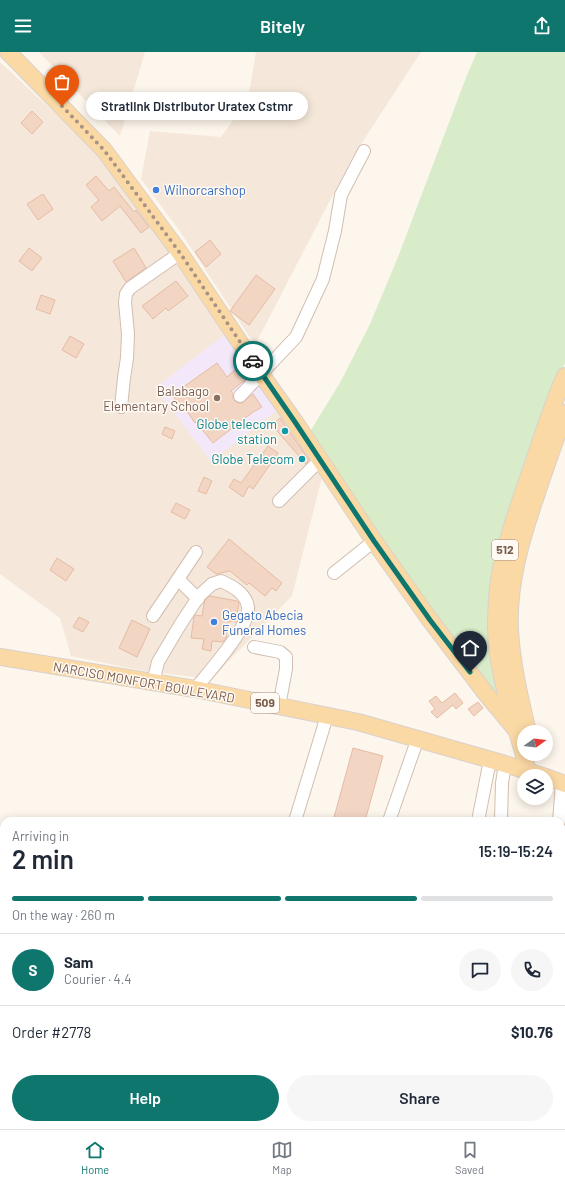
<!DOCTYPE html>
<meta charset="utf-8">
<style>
:root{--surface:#fff;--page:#f6f6f7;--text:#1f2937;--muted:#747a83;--line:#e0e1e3;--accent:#0f766e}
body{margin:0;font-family:Barlow,sans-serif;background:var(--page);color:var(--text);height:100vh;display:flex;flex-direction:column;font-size:15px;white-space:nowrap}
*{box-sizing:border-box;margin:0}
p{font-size:13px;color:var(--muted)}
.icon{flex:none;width:22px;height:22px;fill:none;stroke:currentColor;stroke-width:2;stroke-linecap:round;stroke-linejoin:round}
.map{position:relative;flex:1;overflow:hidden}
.side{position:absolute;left:0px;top:765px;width:565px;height:312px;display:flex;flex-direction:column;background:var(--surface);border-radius:12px 12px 0 0;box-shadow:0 2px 10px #0003}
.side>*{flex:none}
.needle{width:26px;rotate:75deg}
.fabs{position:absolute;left:517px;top:673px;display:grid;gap:8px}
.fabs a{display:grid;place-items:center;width:36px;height:36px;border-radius:50%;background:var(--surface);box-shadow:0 2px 10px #0003;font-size:20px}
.pin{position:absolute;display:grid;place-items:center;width:34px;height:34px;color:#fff;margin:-41px -17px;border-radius:50% 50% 50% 0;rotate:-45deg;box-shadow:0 0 4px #0007}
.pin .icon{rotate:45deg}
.courier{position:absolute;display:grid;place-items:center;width:40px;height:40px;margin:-20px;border:3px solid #0f766e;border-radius:50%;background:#fff;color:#222;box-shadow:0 1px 5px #0007}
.bubble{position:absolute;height:28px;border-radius:14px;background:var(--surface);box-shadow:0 2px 10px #0003;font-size:13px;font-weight:600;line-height:28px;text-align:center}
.summary em{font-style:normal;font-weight:600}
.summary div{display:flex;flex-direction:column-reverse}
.summary{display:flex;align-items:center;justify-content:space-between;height:68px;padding:0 12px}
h1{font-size:26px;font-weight:600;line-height:30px}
.bar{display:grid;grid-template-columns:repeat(4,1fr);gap:6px 4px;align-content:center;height:48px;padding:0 12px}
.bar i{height:5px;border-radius:3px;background:var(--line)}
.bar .on{background:var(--accent)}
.bar p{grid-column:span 4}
.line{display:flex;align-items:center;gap:10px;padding:0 12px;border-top:1px solid var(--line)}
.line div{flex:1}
.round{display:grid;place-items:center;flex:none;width:42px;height:42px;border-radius:21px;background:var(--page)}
.cta{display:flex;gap:8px;margin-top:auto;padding:8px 12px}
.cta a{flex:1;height:46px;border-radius:24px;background:var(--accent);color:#fff;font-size:16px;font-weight:600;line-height:46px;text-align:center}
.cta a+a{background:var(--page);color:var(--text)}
header{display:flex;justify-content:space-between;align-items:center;height:52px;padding:0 12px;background:var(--accent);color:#fff;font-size:18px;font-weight:600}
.tabs{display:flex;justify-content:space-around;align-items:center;height:56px;border-top:1px solid var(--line);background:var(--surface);font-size:11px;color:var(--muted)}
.tabs a{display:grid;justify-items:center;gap:2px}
.tabs .on{color:var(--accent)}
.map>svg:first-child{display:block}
</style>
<header><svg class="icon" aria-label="menu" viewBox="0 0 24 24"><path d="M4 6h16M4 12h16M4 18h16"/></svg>Bitely<svg class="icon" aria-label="share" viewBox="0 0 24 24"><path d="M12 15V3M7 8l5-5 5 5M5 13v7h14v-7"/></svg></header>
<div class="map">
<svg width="565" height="1077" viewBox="0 0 565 1077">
<rect width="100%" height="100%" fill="#fdf6ec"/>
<g fill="#f5e8da">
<polygon points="39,0 145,0 120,84"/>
<polygon points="256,0 421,0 352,106 255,293 179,178 141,127 150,79 221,85 248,47"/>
<polygon points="0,10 114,116 320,414 322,425 292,544 211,627 144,619 71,604 60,566 0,522"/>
</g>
<polygon fill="#f3e8fa" points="224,283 280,356 211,409 155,336"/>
<polygon fill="#d8ecc9" points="477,0 565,0 565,311 539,372 501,654 401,513 356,447 311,378 341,329 370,272 398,205 467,23"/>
<g fill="#f3d5c3" stroke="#e6bba3">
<polygon points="32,59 43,70 32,82 21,71"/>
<polygon points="96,124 109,139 114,135 134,160 136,158 149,175 141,181 120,154 102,169 91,155 99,148 86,133"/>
<polygon points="43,142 53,157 38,168 27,152"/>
<polygon points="210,188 221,202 206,215 195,200"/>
<polygon points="29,196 42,206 32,219 19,209"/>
<polygon points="134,196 146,216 126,230 113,209"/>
<polygon points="256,223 275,237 249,273 230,259"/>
<polygon points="176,229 188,244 168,259 166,256 153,267 142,254"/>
<polygon points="41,243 55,248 50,262 36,257"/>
<polygon points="70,284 84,292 76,306 62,298"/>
<polygon points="217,311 227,325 237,316 246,327 231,339 233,342 233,346 235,349 238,351 242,351 253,342 262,355 253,360 213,391 196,370 195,371 182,352 180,354 172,343"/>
<polygon points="280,366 309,408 306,412 272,373"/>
<polygon points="165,375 175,379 172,387 162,382"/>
<polygon points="268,394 278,401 253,437 249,434 243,445 229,435 234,427 241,431"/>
<polygon points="204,425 212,429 206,442 198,439"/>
<polygon points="176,451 190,458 185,467 171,460"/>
<polygon points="229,487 282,531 276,539 272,536 265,544 249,531 247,533 230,519 216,522 207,515"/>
<polygon points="57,506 74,517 66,529 50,518"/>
<polygon points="210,544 237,549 239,551 236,570 229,569 226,586 223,590 212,589 211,599 202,597 204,587 191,586 194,565 195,563 202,564 204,552 205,548"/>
<polygon points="79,565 89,570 83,580 73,575"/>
<polygon points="132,568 150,577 137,605 119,596"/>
<polygon points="455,641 463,651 456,657 453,653 437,666 431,660 435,657 429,649 436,644 442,651"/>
<polygon points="478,650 483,656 474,664 468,657"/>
<polygon points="353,696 383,704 365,769 333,769"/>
</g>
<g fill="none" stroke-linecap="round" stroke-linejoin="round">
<defs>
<g id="minor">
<polyline points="240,344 296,285 323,227 335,179 341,143 364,99"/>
<polyline points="121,355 124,326 127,306 128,282 125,250 126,242 130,236 180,201"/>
<polyline points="279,449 320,408"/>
<polyline points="196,500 178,527 198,547"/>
<polyline points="334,521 374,489"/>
<polyline points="153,564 178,527"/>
<polyline points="254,595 280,600 286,605 286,617 279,654"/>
<path d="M153,631L158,610L180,573L199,544L212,532L221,529C232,534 246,541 248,555C251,574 207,622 195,637"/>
<polyline points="501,767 502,731 505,712"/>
<polyline points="295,769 327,664"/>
<polyline points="389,769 418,686"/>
<polyline points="478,769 490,708"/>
<polyline points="559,769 562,731"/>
<polyline points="561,1039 565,1036"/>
<polyline points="515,1077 519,1073"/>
</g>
<g id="major">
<polyline points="8,0 104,98 180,201 261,322 295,370 374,489 430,568 487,643 517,679"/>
<polyline points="0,605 195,637 358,670 505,712 543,724"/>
<path d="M528,680C520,646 512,613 510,578C508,531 521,488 536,444C545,416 555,389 565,361"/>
<path d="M524,718L526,712L525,707C513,664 497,622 496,577C496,554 497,530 503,508C510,476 521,446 532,415C542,385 552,353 565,324"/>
<polyline points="546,725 565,732"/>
</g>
</defs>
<use href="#minor" stroke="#d1beb0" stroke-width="14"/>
<use href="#major" stroke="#dad1cd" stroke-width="18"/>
<use href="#minor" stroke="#fff" stroke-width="12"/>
<use href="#major" stroke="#fbd9a5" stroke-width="16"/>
</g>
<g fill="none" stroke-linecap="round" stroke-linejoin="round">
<polyline stroke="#a89285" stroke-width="4" stroke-dasharray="0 7.2" points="62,54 104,98 180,201 253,309"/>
<polyline stroke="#0f766e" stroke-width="5" points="253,309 295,370 374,489 430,568 470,620"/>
</g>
<g fill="#3f7fe0" stroke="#fffaf3" stroke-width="1.5">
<circle cx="156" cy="138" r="4"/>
<circle cx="214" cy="570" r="4"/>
</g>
<circle fill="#8d6e63" stroke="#fffaf3" stroke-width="1.5" cx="217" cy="346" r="4"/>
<g fill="#0f9aa8" stroke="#fffaf3" stroke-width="1.5">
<circle cx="285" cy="379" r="4"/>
<circle cx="302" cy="407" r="4"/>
</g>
<g text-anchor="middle" stroke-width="3" stroke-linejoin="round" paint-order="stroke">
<g fill="#fffaf3" stroke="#a28b7f" stroke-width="1">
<rect x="492" y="488" width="26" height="20" rx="3"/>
<rect x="251" y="641" width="28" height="20" rx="3"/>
</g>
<g font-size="12" font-weight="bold" fill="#7a5c4d">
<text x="505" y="502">512</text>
<text x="265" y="655">509</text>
</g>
<g font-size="13" fill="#366cbe" stroke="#fffaf3" text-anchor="start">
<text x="164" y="143">Wilnorcarshop</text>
<text x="222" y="568">Gegato Abecia<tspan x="222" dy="15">Funeral Homes</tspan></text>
</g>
<g font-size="13" fill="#785e54" stroke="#fffaf3" text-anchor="end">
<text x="209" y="344">Balabago<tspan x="209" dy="15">Elementary School</tspan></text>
</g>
<g font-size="13" fill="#0d838f" stroke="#fffaf3" text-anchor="end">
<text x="277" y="377">Globe telecom<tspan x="277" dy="15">station</tspan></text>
<text x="294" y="412">Globe Telecom</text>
</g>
<g font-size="13" fill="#7a5c4d" stroke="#fffaf3">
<text transform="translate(144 630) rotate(10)" y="5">NARCISO MONFORT BOULEVARD</text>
</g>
</g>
</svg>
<div class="fabs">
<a><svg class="needle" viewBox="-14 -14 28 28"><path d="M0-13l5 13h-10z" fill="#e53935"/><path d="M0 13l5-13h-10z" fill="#747a83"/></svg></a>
<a><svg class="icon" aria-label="layers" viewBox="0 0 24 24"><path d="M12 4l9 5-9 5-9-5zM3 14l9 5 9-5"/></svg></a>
</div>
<div class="pin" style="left:62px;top:54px;background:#ea580c"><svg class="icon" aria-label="bag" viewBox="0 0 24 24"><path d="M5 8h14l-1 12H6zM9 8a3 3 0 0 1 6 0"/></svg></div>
<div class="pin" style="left:470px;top:620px;background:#1f2937"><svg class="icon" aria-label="home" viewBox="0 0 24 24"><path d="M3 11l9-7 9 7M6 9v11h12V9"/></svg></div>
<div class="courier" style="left:253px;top:309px"><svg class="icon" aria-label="car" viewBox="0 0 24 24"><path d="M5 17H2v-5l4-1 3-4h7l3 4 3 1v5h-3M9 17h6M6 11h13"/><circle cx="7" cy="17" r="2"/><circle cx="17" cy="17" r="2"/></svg></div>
<div class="bubble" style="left:86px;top:40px;width:222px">Stratlink Distributor Uratex Cstmr</div>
<section class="side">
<div class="summary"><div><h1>2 min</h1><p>Arriving in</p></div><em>15:19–15:24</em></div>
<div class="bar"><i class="on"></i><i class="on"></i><i class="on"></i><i></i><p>On the way · 260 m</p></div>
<div class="line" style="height:72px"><b class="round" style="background:var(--accent);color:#fff">S</b><div><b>Sam</b><p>Courier · 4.4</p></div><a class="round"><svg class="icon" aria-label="chat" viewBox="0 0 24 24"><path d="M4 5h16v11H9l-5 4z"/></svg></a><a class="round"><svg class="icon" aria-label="phone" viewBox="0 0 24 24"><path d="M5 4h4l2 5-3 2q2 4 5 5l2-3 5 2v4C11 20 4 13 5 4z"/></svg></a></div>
<div class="line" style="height:52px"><div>Order #2778</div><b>$10.76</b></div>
<div class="cta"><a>Help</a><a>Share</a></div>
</section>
</div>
<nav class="tabs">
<a class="on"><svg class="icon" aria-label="home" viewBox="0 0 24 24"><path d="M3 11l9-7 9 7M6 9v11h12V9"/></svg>Home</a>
<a><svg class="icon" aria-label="map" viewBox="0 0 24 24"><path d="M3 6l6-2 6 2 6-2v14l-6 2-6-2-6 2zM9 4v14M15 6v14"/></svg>Map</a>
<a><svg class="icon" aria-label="saved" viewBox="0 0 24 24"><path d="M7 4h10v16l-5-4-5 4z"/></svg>Saved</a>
</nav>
